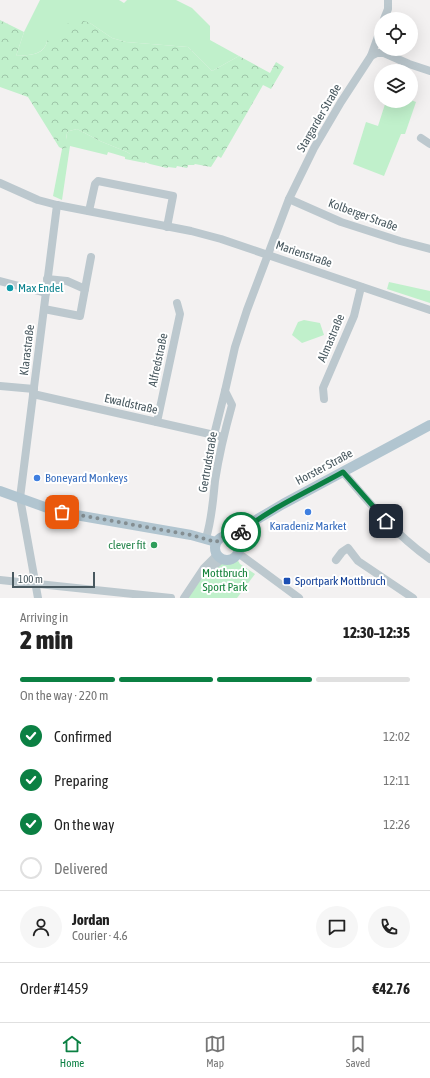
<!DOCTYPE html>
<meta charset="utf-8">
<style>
:root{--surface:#fff;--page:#f6f6f6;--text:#222;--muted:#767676;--line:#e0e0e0;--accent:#0b8043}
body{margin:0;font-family:"Asap Condensed",sans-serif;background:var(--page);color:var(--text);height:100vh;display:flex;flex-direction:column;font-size:15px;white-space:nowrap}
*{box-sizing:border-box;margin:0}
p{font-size:13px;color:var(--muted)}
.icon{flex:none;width:22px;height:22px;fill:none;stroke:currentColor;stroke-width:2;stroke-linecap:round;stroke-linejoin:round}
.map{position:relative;height:598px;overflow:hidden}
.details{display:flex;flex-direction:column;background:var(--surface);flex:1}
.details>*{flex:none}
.buttons{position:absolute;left:374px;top:12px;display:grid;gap:8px}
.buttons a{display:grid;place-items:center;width:44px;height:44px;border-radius:50%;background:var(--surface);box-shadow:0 4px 16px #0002;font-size:20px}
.scale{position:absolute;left:12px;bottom:10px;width:83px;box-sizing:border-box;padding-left:4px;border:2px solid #48585f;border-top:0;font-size:11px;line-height:14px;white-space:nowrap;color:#48585f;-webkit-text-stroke:3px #fff;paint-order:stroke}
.pin{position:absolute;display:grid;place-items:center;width:34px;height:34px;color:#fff;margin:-17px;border-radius:8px;box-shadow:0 2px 6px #0006}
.courier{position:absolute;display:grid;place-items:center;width:40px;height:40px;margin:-20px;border:3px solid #0b8043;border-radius:50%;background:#fff;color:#222;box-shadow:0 1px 5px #0007}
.summary em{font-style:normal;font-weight:800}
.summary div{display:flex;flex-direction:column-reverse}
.summary{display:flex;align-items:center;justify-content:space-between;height:68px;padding:0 20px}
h1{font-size:26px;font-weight:800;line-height:30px}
.bar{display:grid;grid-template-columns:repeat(4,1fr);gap:6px 4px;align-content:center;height:48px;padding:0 20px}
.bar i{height:5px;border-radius:3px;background:var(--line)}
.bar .selected{background:var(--accent)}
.bar p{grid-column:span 4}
.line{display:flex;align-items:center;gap:10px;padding:0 20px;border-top:1px solid var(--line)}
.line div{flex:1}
.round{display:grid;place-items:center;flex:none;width:42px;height:42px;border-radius:21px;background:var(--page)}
ol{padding:0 20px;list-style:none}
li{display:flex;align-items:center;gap:12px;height:44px}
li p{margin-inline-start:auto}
li .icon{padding:4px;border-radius:50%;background:var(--accent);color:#fff;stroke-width:4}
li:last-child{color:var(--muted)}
li i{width:22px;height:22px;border:2px solid var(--line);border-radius:50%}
.tabs{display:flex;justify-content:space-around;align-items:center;height:56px;border-top:1px solid var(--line);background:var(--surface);font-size:11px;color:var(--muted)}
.tabs a{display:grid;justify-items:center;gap:2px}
.tabs .selected{color:var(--accent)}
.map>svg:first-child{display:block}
</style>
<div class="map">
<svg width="430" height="598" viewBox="0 0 430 598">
<defs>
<pattern id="forest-crowns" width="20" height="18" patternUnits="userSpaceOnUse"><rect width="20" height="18" fill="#c0f0cb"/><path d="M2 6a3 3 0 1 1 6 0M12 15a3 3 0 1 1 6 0" fill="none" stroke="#9ec5a8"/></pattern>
</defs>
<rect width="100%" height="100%" fill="#f3f1f1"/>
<g fill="#c0f0cb">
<path d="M40,0H119L124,3L127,0H176L192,8L210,26V40L239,56L212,71L188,47L126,42L112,38L90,23L60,40L47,41C44,56 28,55 16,56L24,32Z"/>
<polygon points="411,100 416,102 405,134 401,134 384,176 353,164 366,122 378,126 386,101 411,101"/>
<polygon points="77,129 100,141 127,152 130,154 130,160 125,159 125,157 108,152 107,155 70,146 62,200 53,196 62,149 63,149 66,140 67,133 69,131"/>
<polygon points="389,282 430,291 430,303 387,289"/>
<polygon points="304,320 320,323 324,335 302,343 292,335 298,322"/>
<path d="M237,559L240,564L255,574L237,598H186C196,585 207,570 222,563C227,561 232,562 237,559Z"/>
</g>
<path fill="url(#forest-crowns)" d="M79,19L90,23L112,38L126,42L188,47L212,71L239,56L270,73L276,62L284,67L271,89L263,85L221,158L218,156L211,167L195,164L194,165H188L187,168L177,166L176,168L168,167L167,168L150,164L145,162V163L130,160V154L127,152L100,141L77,129L69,131L67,133L66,138L69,146L63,149L59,147L28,97L0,87V20L24,32L16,56C29,55 44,56 47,41L51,38L60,40L62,38V26Z"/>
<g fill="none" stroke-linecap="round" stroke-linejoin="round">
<g stroke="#bcc8ce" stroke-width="8">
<polyline points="384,19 388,9 388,0"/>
<polyline points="371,56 381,28"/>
<polyline points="421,138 430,144"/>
<polyline points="0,183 38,200 57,205 191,231 221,239 430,310"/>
<polyline points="289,199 341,222 400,241 430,249"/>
<polyline points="89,211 95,184 98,181 173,196 167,227"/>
<polyline points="0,281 46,293"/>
<polyline points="85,289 91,257"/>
<polyline points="44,309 80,316 85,289 67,281 47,279"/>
<polyline points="0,386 34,389"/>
<polyline points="33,394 223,437"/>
<polyline points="324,399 323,388 354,316 361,287"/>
<polyline points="157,422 180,314 177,303"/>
<polyline points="214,435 225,391"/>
<path d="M343,472C370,504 396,535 430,559"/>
<path d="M206,538C212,519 213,500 215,481C219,455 225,430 232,405L225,391L235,347L247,310L289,199L314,148L341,102L371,56L377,53H384L409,64L430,71"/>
<polyline points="238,553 299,598"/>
<polyline points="336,560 342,552 348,548 358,561 413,598"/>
<polyline points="207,572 222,559"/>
<polyline points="0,580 171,598"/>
<polyline points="38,598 20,498 57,205"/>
<polyline points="184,598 204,568 217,555"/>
</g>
<g stroke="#b1c5d0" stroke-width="10">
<polyline points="0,491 53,510 70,514 191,535 216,542"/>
<circle cx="227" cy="548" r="12"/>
<polyline points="235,539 256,520 283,504 430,425"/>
</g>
</g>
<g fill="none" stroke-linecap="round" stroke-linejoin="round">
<polyline stroke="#848e92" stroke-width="4" stroke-dasharray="0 7.2" points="62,512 191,535 216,542 224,536 231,536 235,539 241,532"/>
<path stroke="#0b8043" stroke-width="5" d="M241,532C272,507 309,491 343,472L386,521"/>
</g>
<circle fill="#0f9aa8" stroke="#fff" stroke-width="1.5" cx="10" cy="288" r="4"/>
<g fill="#3f7fe0" stroke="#fff" stroke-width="1.5">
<circle cx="37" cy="478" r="4"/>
<circle cx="308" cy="512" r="4"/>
</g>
<circle fill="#2e9e5b" stroke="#fff" stroke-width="1.5" cx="154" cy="545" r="4"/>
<rect fill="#1a4fb4" stroke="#fff" stroke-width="1.5" x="283" y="577" width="8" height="8" rx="2"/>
<g text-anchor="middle" stroke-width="4" stroke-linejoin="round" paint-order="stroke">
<g font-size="12" fill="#48585f" stroke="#fff">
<text transform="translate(319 118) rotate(-60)" y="4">Stargarder Straße</text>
<text transform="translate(363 215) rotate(20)" y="4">Kolberger Straße</text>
<text transform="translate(304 254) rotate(19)" y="4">Marienstraße</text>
<text transform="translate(331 338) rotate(-67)" y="4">Almastraße</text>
<text transform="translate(27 350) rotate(-83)" y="4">Klarastraße</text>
<text transform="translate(158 360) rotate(-78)" y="4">Alfredstraße</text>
<text transform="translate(131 404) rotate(13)" y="4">Ewaldstraße</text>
<text transform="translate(208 462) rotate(-80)" y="4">Gertrudstraße</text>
<text transform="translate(324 467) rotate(-28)" y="4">Horster Straße</text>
</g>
<g font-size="12" fill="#0d838f" stroke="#fff" text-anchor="start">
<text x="18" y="292">Max Endel</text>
</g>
<g font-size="12" fill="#366cbe" stroke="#fff" text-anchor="start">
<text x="45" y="482">Boneyard Monkeys</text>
<text x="308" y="530" text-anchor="middle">Karadeniz Market</text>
</g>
<g font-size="12" fill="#27864d" stroke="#fff" text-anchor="end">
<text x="146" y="549">clever fit</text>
</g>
<g font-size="12" fill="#16833b" stroke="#fff">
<text x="225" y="577">Mottbruch<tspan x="225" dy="14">Sport Park</tspan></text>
</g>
<g font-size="12" fill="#164399" stroke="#fff" text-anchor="start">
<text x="295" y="585">Sportpark Mottbruch</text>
</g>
</g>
</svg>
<div class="buttons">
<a><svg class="icon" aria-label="locate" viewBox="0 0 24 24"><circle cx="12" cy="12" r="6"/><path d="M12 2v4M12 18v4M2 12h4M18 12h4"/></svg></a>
<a><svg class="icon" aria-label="layers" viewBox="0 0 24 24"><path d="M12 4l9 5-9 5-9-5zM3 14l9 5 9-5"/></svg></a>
</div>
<div class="scale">100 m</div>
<div class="pin" style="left:62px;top:512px;background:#ea580c"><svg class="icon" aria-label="bag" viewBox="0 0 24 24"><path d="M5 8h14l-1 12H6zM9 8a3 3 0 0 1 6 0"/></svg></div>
<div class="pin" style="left:386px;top:521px;background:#1f2937"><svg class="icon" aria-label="home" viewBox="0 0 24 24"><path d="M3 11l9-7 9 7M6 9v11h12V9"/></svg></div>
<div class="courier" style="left:241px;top:532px"><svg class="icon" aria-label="bike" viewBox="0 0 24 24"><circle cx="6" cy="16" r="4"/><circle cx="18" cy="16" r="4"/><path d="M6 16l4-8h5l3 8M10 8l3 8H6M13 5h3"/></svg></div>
</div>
<section class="details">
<div class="summary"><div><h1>2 min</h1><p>Arriving in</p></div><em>12:30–12:35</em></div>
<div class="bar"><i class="selected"></i><i class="selected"></i><i class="selected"></i><i></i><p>On the way · 220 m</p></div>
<ol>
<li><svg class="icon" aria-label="check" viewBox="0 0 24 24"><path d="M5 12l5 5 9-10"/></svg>Confirmed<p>12:02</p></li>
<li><svg class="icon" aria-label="check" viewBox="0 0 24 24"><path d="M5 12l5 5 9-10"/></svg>Preparing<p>12:11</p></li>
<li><svg class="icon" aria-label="check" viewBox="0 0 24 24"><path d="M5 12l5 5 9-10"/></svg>On the way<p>12:26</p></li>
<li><i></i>Delivered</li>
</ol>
<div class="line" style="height:72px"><a class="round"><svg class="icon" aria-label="person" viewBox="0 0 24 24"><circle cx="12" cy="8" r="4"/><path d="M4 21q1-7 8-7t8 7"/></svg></a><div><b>Jordan</b><p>Courier · 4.6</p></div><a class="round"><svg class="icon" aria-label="chat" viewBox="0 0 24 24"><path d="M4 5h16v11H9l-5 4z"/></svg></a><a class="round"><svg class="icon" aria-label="phone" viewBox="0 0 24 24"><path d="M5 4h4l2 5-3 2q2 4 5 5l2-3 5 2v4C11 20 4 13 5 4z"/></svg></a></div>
<div class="line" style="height:52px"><div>Order #1459</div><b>€42.76</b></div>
</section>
<nav class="tabs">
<a class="selected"><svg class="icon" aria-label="home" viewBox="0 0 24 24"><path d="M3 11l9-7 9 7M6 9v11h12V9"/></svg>Home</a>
<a><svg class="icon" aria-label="map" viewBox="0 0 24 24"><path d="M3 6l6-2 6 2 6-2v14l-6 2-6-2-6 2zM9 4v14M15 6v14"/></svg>Map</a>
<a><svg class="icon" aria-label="saved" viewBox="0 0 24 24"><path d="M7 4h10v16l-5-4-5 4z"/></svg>Saved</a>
</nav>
